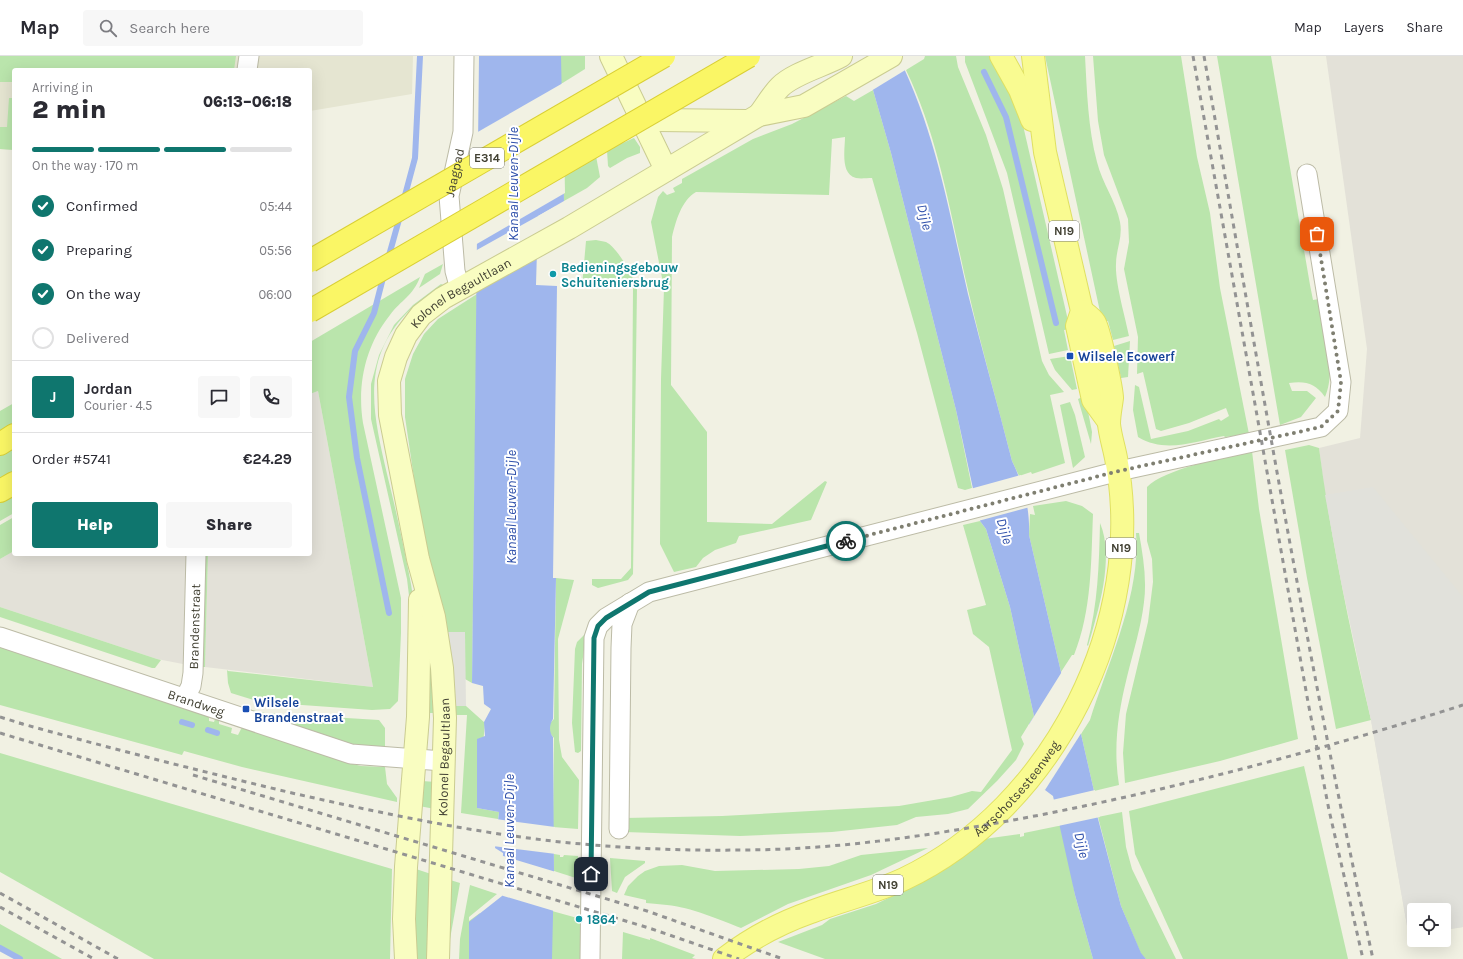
<!DOCTYPE html>
<meta charset="utf-8">
<style>
:root{--surface:#fff;--page:#f7f7f7;--text:#2b2b33;--muted:#7c7c81;--line:#e1e1e2;--accent:#0f766e}
body{margin:0;font-family:Karla,sans-serif;background:var(--page);color:var(--text);height:100vh;display:flex;flex-direction:column;font-size:15px;white-space:nowrap}
*{box-sizing:border-box;margin:0}
p{font-size:13px;color:var(--muted)}
.icon{flex:none;width:22px;height:22px;fill:none;stroke:currentColor;stroke-width:2;stroke-linecap:round;stroke-linejoin:round}
.map{position:relative;flex:1;overflow:hidden}
.side{position:absolute;left:12px;top:12px;width:300px;height:488px;display:flex;flex-direction:column;background:var(--surface);border-radius:4px;box-shadow:0 4px 16px #0002}
.side>*{flex:none}
.controls{position:absolute;left:1407px;top:847px;display:grid;gap:8px}
.controls a{display:grid;place-items:center;width:44px;height:44px;border-radius:4px;background:var(--surface);box-shadow:0 4px 16px #0002;font-size:20px}
.pin{position:absolute;display:grid;place-items:center;width:34px;height:34px;color:#fff;margin:-17px;border-radius:8px;box-shadow:0 2px 6px #0006}
.courier{position:absolute;display:grid;place-items:center;width:40px;height:40px;margin:-20px;border:3px solid #0f766e;border-radius:50%;background:#fff;color:#222;box-shadow:0 1px 5px #0007}
.overview em{font-style:normal;font-weight:800}
.overview div{display:flex;flex-direction:column-reverse}
.overview{display:flex;align-items:center;justify-content:space-between;height:68px;padding:0 20px}
h1{font-size:26px;font-weight:800;line-height:30px}
.bar{display:grid;grid-template-columns:repeat(4,1fr);gap:6px 4px;align-content:center;height:48px;padding:0 20px}
.bar i{height:5px;border-radius:3px;background:var(--line)}
.bar .active{background:var(--accent)}
.bar p{grid-column:span 4}
.line{display:flex;align-items:center;gap:10px;padding:0 20px;border-top:1px solid var(--line)}
.line div{flex:1}
.round{display:grid;place-items:center;flex:none;width:42px;height:42px;border-radius:4px;background:var(--page)}
ol{padding:0 20px;list-style:none}
li{display:flex;align-items:center;gap:12px;height:44px}
li p{margin-inline-start:auto}
li .icon{padding:4px;border-radius:50%;background:var(--accent);color:#fff;stroke-width:4}
li:last-child{color:var(--muted)}
li i{width:22px;height:22px;border:2px solid var(--line);border-radius:50%}
.primary-button{display:flex;gap:8px;margin-top:auto;padding:8px 20px}
.primary-button a{flex:1;height:46px;border-radius:4px;background:var(--accent);color:#fff;font-size:16px;font-weight:800;line-height:46px;text-align:center}
.primary-button a+a{background:var(--page);color:var(--text)}
header{display:flex;align-items:center;gap:24px;box-sizing:border-box;height:56px;padding:0 20px;background:var(--surface);border-bottom:1px solid var(--line)}
header strong{font-size:19px}
nav{display:flex;gap:22px;margin-inline-start:auto;font-size:14px}
.search{width:280px;height:36px;background:var(--page);display:flex;align-items:center;gap:10px;box-sizing:border-box;padding:0 14px;border-radius:4px;color:var(--muted);font-size:15px}
.map>svg:first-child{display:block}
</style>
<header>
<strong>Map</strong>
<div class="search"><svg class="icon" aria-label="search" viewBox="0 0 24 24"><circle cx="10" cy="10" r="6"/><path d="M15 15l6 6"/></svg>Search here</div>
<nav><a>Map</a><a>Layers</a><a>Share</a></nav>
</header>
<div class="map">
<svg width="1463" height="903" viewBox="0 0 1463 903">
<rect width="100%" height="100%" fill="#f1f1e3"/>
<polygon fill="#e5e5d1" points="0,0 413,0 412,38 310,55 310,14 14,14 14,94 0,93"/>
<g fill="#e3e1d8">
<polygon points="1326,0 1463,0 1463,871 1444,874 1444,854 1414,854 1414,880 1409,881 1371,664 1341,525 1325,439 1319,392 1360,382 1367,293"/>
<polygon points="318,335 373,631 205,611 208,498 310,498 310,338"/>
<polygon points="14,495 14,498 186,498 183,608 157,603 0,551 0,503"/>
</g>
<g fill="#bae5ac">
<polygon points="0,0 236,0 234,14 14,14 14,26 0,26"/>
<polygon points="561,0 585,0 585,13 561,28"/>
<path d="M925,0H956L958,11L986,79L1003,133L1042,305L1049,319L1064,336L1050,339L1065,407L1032,418L1031,416L1019,420L1012,405C998,350 982,294 969,238C951,163 940,84 906,14L924,3Z"/>
<polygon points="965,0 989,0 1002,17 1022,65 1070,273 1064,274 1068,294 1049,298 1007,117 965,6"/>
<path d="M1045,0H1085C1087,36 1088,72 1097,106C1102,127 1116,145 1120,166C1123,181 1116,193 1116,208C1115,227 1125,260 1129,280L1113,284L1108,265H1102Z"/>
<path d="M1093,0H1181L1197,101L1210,157L1220,232L1249,378L1225,381L1224,380C1195,385 1166,398 1138,381L1133,354L1135,329L1139,331L1151,383L1188,375L1219,363L1221,365L1229,360L1226,352L1189,367L1161,375L1156,373L1143,316L1137,318L1138,281L1124,213L1129,186L1128,163L1104,99L1098,65Z"/>
<path d="M1217,0H1271L1310,229L1313,244L1319,243C1324,271 1337,314 1325,341C1315,327 1306,325 1289,327L1292,335H1307L1316,342L1301,361L1280,369Z"/>
<path d="M873,34L891,97L956,354L972,432L965,434L958,432L917,277L872,122C867,122 861,123 856,122C840,118 845,93 845,81L832,83L829,139L696,136C681,145 676,165 672,181L671,329L707,376V466L772,468L825,425L827,426L811,464L739,480L736,487L715,494L703,502L696,511L674,516L660,488L661,323L664,232L651,166L658,141L663,135L667,139L675,136L673,132L682,127V123L753,83L792,68L846,40L854,45Z"/>
<polygon points="9,42 14,42 14,94 0,93 0,71 7,71"/>
<polygon points="634,82 640,91 640,97 627,102 610,112 608,110 607,94"/>
<polygon points="596,100 600,121 587,132 564,145 563,116"/>
<path d="M596,184C599,185 603,185 606,186C617,191 633,220 637,232L633,518L628,524L598,532L592,529V523H621L631,512L633,232L582,230L586,185Z"/>
<polygon points="443,208 440,218 419,232 425,218"/>
<path d="M420,221C413,240 401,244 390,259C365,290 357,329 363,367L401,542V577L398,645L390,653L372,654L260,646L231,637L228,627L227,614L228,615L373,631L318,335L310,338V286Z"/>
<path d="M441,228L443,229C433,237 421,243 411,253C359,302 373,357 387,418C396,454 404,491 411,528L413,541L410,548L407,523L371,363V328L379,299L394,269L413,249Z"/>
<polygon points="477,238 472,627 465,623 465,577 443,576 415,429 405,361 405,323 413,298 424,278 438,263"/>
<polygon points="1130,285 1128,321 1121,322 1114,290"/>
<polygon points="1070,300 1077,333 1072,334 1055,314 1050,303"/>
<polygon points="1085,340 1092,376 1091,388 1078,343"/>
<polygon points="1070,346 1075,359 1085,401 1073,412 1060,349"/>
<polygon points="14,347 14,457 0,465 0,355"/>
<path d="M1309,389L1319,392C1331,484 1350,574 1371,664L1336,673L1307,522L1285,394Z"/>
<path d="M1252,395L1259,453L1298,683L1220,705L1125,727L1123,697L1126,658L1148,566L1153,526L1152,503L1147,485V431C1164,413 1226,401 1252,395Z"/>
<path d="M1066,445L1082,450L1093,458C1091,506 1092,554 1074,599H1072L1061,616L1029,479L1030,458L1035,459L1033,450Z"/>
<polygon points="14,461 14,495 0,503 0,469"/>
<polygon points="980,465 986,473 1010,551 1034,660 1021,681 1024,688 1016,704 997,725 968,753 948,758 916,761 897,769 832,776 740,780 625,776 625,762 722,760 899,750 951,741 972,735 981,736 1012,694 989,591 973,578 967,554 986,549 963,469"/>
<path d="M1100,467C1115,502 1098,556 1088,590L1087,589C1098,548 1099,509 1100,467Z"/>
<path d="M1136,477H1139C1143,500 1147,523 1144,546C1141,572 1133,596 1127,621C1118,657 1113,692 1119,729L1094,735L1081,678L1090,664C1108,606 1141,539 1136,477Z"/>
<polygon points="204,498 208,498 205,611 202,611"/>
<polygon points="556,522 574,524 558,583 559,684 562,701 579,724 578,773 553,771 554,682 550,677 550,667 554,663"/>
<polygon points="0,551 157,603 161,604 155,612 152,612 0,561"/>
<polygon points="428,566 438,657 425,657"/>
<polygon points="584,579 586,580 582,608 581,695 578,697 575,696 572,667 575,593 577,586"/>
<polygon points="0,589 209,661 209,665 214,666 215,663 219,664 219,668 232,672 231,677 238,679 242,671 341,705 361,710 385,711 387,728 397,742 397,746 242,711 184,695 182,699 0,649"/>
<polygon points="451,650 466,650 485,667 477,752 499,756 498,763 461,757 467,659 452,659"/>
<polygon points="248,653 265,657 379,664 385,672 385,690 360,690 346,686"/>
<polygon points="0,697 392,813 390,903 154,903 0,816"/>
<polygon points="1304,710 1348,903 1183,903 1135,798 1129,755"/>
<polygon points="422,725 436,726 435,753 419,750"/>
<polygon points="1122,756 1126,791 1132,813 1176,903 1146,903 1141,898 1121,850 1098,761"/>
<polygon points="1063,769 1075,839 1093,903 825,903 778,886 822,869 830,863 876,848 913,830 951,808 984,783 1020,778 1020,781 1024,780 1024,777"/>
<path d="M928,792L871,819L788,848L741,872C720,864 690,851 667,849C660,848 654,848 646,847V844L624,839L628,830L638,820L645,815L659,810L682,809L715,815L799,813L829,810L861,799Z"/>
<polygon points="554,798 560,799 560,801 563,801 564,799 578,800 579,823 554,815"/>
<polygon points="610,802 645,805 645,807 625,821 617,837 612,835"/>
<polygon points="413,812 434,819 431,903 414,903"/>
<polygon points="447,823 460,827 450,883 449,903 445,903"/>
<polygon points="470,829 497,838 469,861 469,865 480,857 473,903 459,903 460,883"/>
<polygon points="552,855 581,863 580,903 552,903"/>
<polygon points="0,868 62,903 23,903 0,890"/>
<polygon points="623,876 650,884 650,882 695,899 692,902 696,903 622,903"/>
</g>
<g fill="#e1e1db">
<polygon points="1373,431 1463,541 1463,871 1444,874 1444,854 1414,854 1414,880 1409,881 1371,664 1341,525 1325,439"/>
<polygon points="443,576 465,576 466,650 450,650"/>
</g>
<g fill="#9fb6ed">
<path d="M479,0H561L564,145L538,160L536,229L557,230L553,522H556L553,663C549,669 549,676 553,681L554,815L552,903H469V866L502,840L503,797L495,792L499,756L477,752V683L485,680L484,666L491,653L484,648L483,630L472,627Z"/>
<path d="M849,0H898C936,76 949,156 968,238C982,294 998,350 1012,405C1024,430 1030,452 1029,479L1061,616L1081,678L1094,735L1092,740L1121,850L1141,897L1146,903H1093L1075,839L1053,740L1045,734L1029,668L1034,660L1010,551L986,473L980,465L956,354L891,97L873,34Z"/>
</g>
<g fill="#f1f1e3">
<polygon points="847,0 901,0 907,13 871,35"/>
<polygon points="563,27 565,137 475,189 476,77"/>
<polygon points="556,150 557,151 540,161 538,200 475,234 475,195"/>
<polygon points="1021,419 1030,451 978,465 970,433"/>
<polygon points="1063,614 1082,676 1045,734 1043,732 1028,670"/>
<polygon points="1095,734 1095,740 1100,761 1058,770 1052,744"/>
<polygon points="496,763 555,771 556,798 493,790"/>
<polygon points="500,799 556,816 554,855 500,839"/>
</g>
<g fill="none" stroke-linecap="round" stroke-linejoin="round">
<g stroke="#9fb6ed" stroke-width="6">
<polyline points="984,16 1006,61 1056,267"/>
<polyline points="404,143 415,102 420,0"/>
<polyline points="388,203 400,160"/>
<polyline points="384,218 374,257 355,295 349,341 357,402 389,557"/>
<polyline points="182,666 192,669"/>
<polyline points="208,674 217,677"/>
<polyline points="0,892 20,903"/>
</g>
<defs>
<g id="street">
<polyline points="247,14 249,0"/>
<path id="s1" d="M460,233L455,215L449,140L463,76L464,0"/>
<path id="s2" d="M0,581L351,698L443,705"/>
<path id="s3" d="M185,642L191,630L193,617L196,498"/>
<polyline points="619,773 621,592 622,568 630,547"/>
<polyline points="590,903 594,582 598,570 606,562 649,536 1119,415 1321,371 1338,355 1341,326 1307,118"/>
</g>
<g id="secondary">
<polyline points="611,0 666,114"/>
<polyline points="638,58 657,64 747,65"/>
<path d="M759,59C766,50 772,39 780,31C794,17 823,10 841,0"/>
<polyline points="406,903 404,863 406,811 418,661 420,544"/>
<path id="s4" d="M438,903L445,662L442,612L434,561L418,503L390,359L389,325L396,301L406,279L421,259L443,242L569,172L759,59L804,50L891,0"/>
</g>
<g id="primary">
<polyline points="1001,0 1020,34 1032,64"/>
<polyline points="1033,0 1045,96 1082,255 1077,270 1093,344 1109,366"/>
<path id="s5" d="M724,903C750,883 780,867 811,856C842,844 874,837 904,823C1054,752 1148,564 1116,402C1114,391 1110,379 1109,368C1109,359 1111,350 1112,342C1112,334 1099,272 1095,267C1092,262 1086,258 1082,255"/>
</g>
<g id="highway">
<polyline points="0,388 14,379"/>
<polyline points="0,435 14,427"/>
</g>
</defs>
<use href="#street" stroke="#bcbba6" stroke-width="21"/>
<use href="#secondary" stroke="#cacc91" stroke-width="24"/>
<use href="#primary" stroke="#dfe062" stroke-width="24"/>
<use href="#highway" stroke="#d9cf35" stroke-width="24"/>
<use href="#street" stroke="#fff" stroke-width="19"/>
<use href="#secondary" stroke="#f9fdc1" stroke-width="22"/>
<use href="#primary" stroke="#f9fb91" stroke-width="22"/>
<use href="#highway" stroke="#faf665" stroke-width="22"/>
<g stroke="#939393" stroke-width="3" stroke-dasharray="5 5" stroke-linecap="butt">
<polyline points="1193,0 1308,646 1329,754 1363,903"/>
<path d="M1204,0C1257,302 1307,604 1373,903"/>
<polyline points="0,661 23,668"/>
<path d="M19,667C109,692 200,715 292,737C381,757 470,776 561,786C620,792 680,795 739,794C841,794 940,778 1040,759C1183,731 1324,693 1463,649"/>
<polyline points="0,677 649,872 739,903"/>
<polyline points="193,719 647,855 783,903"/>
<polyline points="0,837 118,903"/>
<polyline points="0,851 94,903"/>
</g>
<defs>
<g id="highway-bridge">
<polyline points="310,205 664,0"/>
<polyline points="310,255 749,0"/>
</g>
</defs>
<use href="#highway-bridge" stroke="#d9cf35" stroke-width="24" stroke-linecap="butt"/>
<use href="#highway-bridge" stroke="#faf665" stroke-width="22"/>
</g>
<g fill="none" stroke-linecap="round" stroke-linejoin="round">
<polyline stroke="#7f7f71" stroke-width="4" stroke-dasharray="0 7.2" points="846,485 1119,415 1321,371 1338,355 1341,326 1317,178"/>
<polyline stroke="#0f766e" stroke-width="5" points="591,818 594,582 598,570 606,562 649,536 846,485"/>
</g>
<g fill="#0f9aa8" stroke="#fff" stroke-width="1.5">
<circle cx="553" cy="218" r="4"/>
<circle cx="579" cy="863" r="4"/>
</g>
<g fill="#1a4fb4" stroke="#fff" stroke-width="1.5">
<rect x="1066" y="296" width="8" height="8" rx="2"/>
<rect x="242" y="649" width="8" height="8" rx="2"/>
</g>
<g text-anchor="middle" stroke-width="4" stroke-linejoin="round" paint-order="stroke">
<g fill="#fff" stroke="#7b7a70" stroke-width="1">
<rect x="470" y="92" width="34" height="20" rx="3"/>
<rect x="1049" y="165" width="30" height="20" rx="3"/>
<rect x="1106" y="482" width="30" height="20" rx="3"/>
<rect x="873" y="819" width="30" height="20" rx="3"/>
</g>
<g font-size="12" font-weight="bold" fill="#424133">
<text x="487" y="106">E314</text>
<text x="1064" y="179">N19</text>
<text x="1121" y="496">N19</text>
<text x="888" y="833">N19</text>
</g>
<g font-size="13" fill="#424133" stroke="#fff">
<text dy="5" stroke="none"><textPath href="#s1" startOffset="118">Jaagpad</textPath></text>
<text dy="5" stroke="none"><textPath href="#s4" startOffset="703">Kolonel Begaultlaan</textPath></text>
<text dy="5" stroke="none"><textPath href="#s3" startOffset="73">Brandenstraat</textPath></text>
<text dy="5" stroke="none"><textPath href="#s2" startOffset="207">Brandweg</textPath></text>
<text dy="5" stroke="none"><textPath href="#s4" startOffset="202">Kolonel Begaultlaan</textPath></text>
<text dy="5" stroke="none"><textPath href="#s5" startOffset="344">Aarschotsesteenweg</textPath></text>
</g>
<g font-size="13" font-weight="bold" fill="#0d838f" stroke="#fff" text-anchor="start">
<text x="561" y="216">Bedieningsgebouw<tspan x="561" dy="15">Schuiteniersbrug</tspan></text>
<text x="587" y="868">1864</text>
</g>
<g font-size="13" font-weight="bold" fill="#164399" stroke="#fff" text-anchor="start">
<text x="1078" y="305">Wilsele Ecowerf</text>
<text x="254" y="651">Wilsele<tspan x="254" dy="15">Brandenstraat</tspan></text>
</g>
<g font-size="14" font-style="italic" fill="#3051ab" stroke="#fff">
<text transform="translate(513 128) rotate(-90)" y="5">Kanaal Leuven-Dijle</text>
<text transform="translate(925 161) rotate(76)" y="5">Dijle</text>
<text transform="translate(511 451) rotate(-90)" y="5">Kanaal Leuven-Dijle</text>
<text transform="translate(1005 475) rotate(74)" y="5">Dijle</text>
<text transform="translate(509 775) rotate(-90)" y="5">Kanaal Leuven-Dijle</text>
<text transform="translate(1082 789) rotate(77)" y="5">Dijle</text>
</g>
</g>
</svg>
<div class="controls">
<a><svg class="icon" aria-label="locate" viewBox="0 0 24 24"><circle cx="12" cy="12" r="6"/><path d="M12 2v4M12 18v4M2 12h4M18 12h4"/></svg></a>
</div>
<div class="pin" style="left:1317px;top:178px;background:#ea580c"><svg class="icon" aria-label="bag" viewBox="0 0 24 24"><path d="M5 8h14l-1 12H6zM9 8a3 3 0 0 1 6 0"/></svg></div>
<div class="pin" style="left:591px;top:818px;background:#1f2937"><svg class="icon" aria-label="home" viewBox="0 0 24 24"><path d="M3 11l9-7 9 7M6 9v11h12V9"/></svg></div>
<div class="courier" style="left:846px;top:485px"><svg class="icon" aria-label="bike" viewBox="0 0 24 24"><circle cx="6" cy="16" r="4"/><circle cx="18" cy="16" r="4"/><path d="M6 16l4-8h5l3 8M10 8l3 8H6M13 5h3"/></svg></div>
<section class="side">
<div class="overview"><div><h1>2 min</h1><p>Arriving in</p></div><em>06:13–06:18</em></div>
<div class="bar"><i class="active"></i><i class="active"></i><i class="active"></i><i></i><p>On the way · 170 m</p></div>
<ol>
<li><svg class="icon" aria-label="check" viewBox="0 0 24 24"><path d="M5 12l5 5 9-10"/></svg>Confirmed<p>05:44</p></li>
<li><svg class="icon" aria-label="check" viewBox="0 0 24 24"><path d="M5 12l5 5 9-10"/></svg>Preparing<p>05:56</p></li>
<li><svg class="icon" aria-label="check" viewBox="0 0 24 24"><path d="M5 12l5 5 9-10"/></svg>On the way<p>06:00</p></li>
<li><i></i>Delivered</li>
</ol>
<div class="line" style="height:72px"><b class="round" style="background:var(--accent);color:#fff">J</b><div><b>Jordan</b><p>Courier · 4.5</p></div><a class="round"><svg class="icon" aria-label="chat" viewBox="0 0 24 24"><path d="M4 5h16v11H9l-5 4z"/></svg></a><a class="round"><svg class="icon" aria-label="phone" viewBox="0 0 24 24"><path d="M5 4h4l2 5-3 2q2 4 5 5l2-3 5 2v4C11 20 4 13 5 4z"/></svg></a></div>
<div class="line" style="height:52px"><div>Order #5741</div><b>€24.29</b></div>
<div class="primary-button"><a>Help</a><a>Share</a></div>
</section>
</div>
